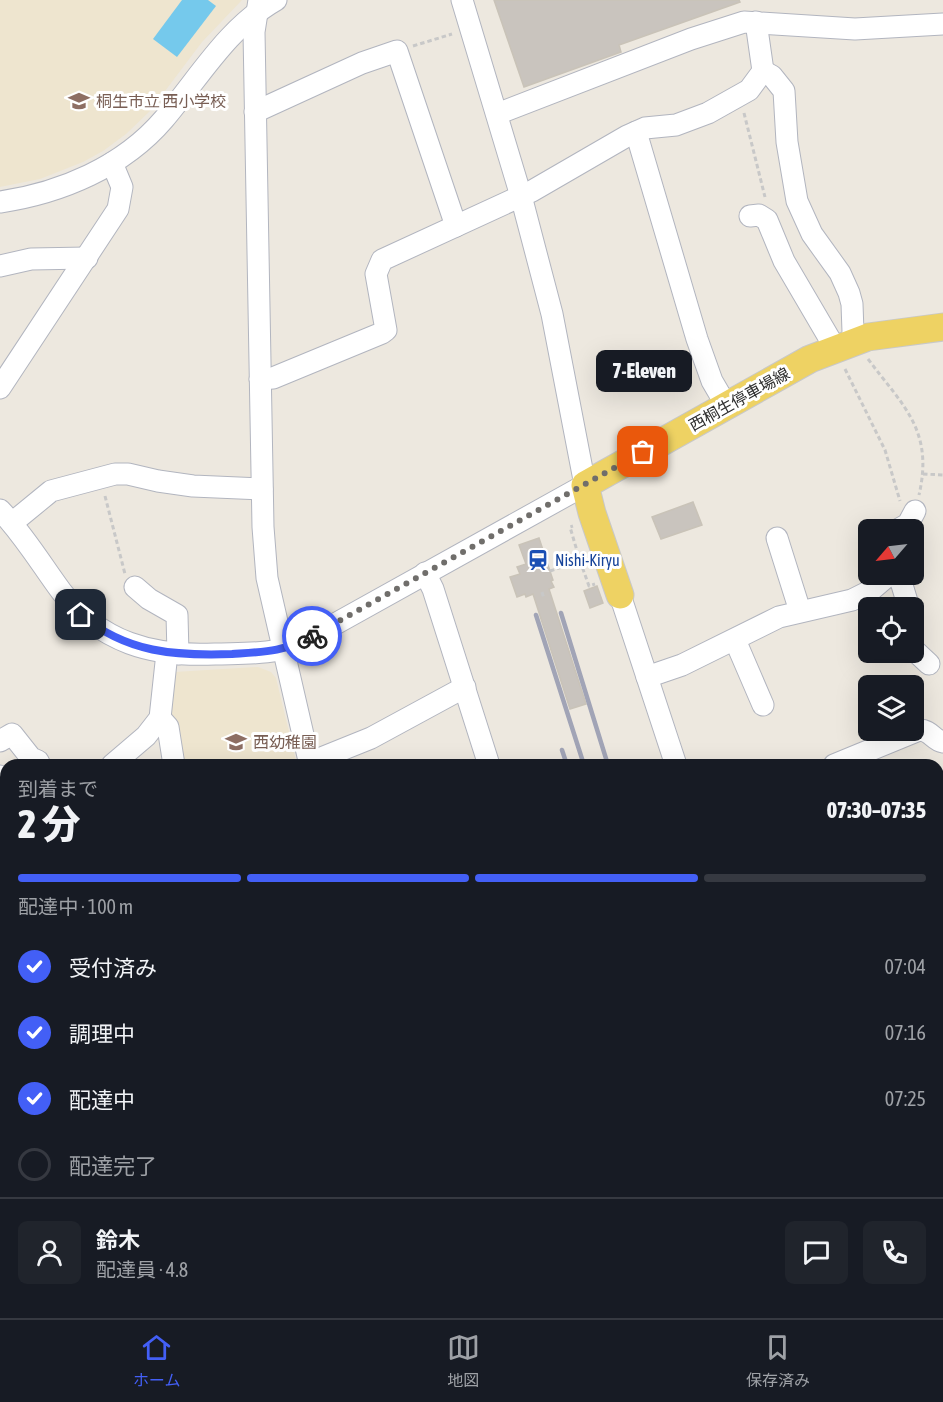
<!DOCTYPE html>
<html lang="ja">
<meta charset="utf-8">
<style>
:root{--surface:#171b24;--page:#20242c;--text:#f1f3f6;--muted:#9ea1a6;--line:#363941;--accent:#435ff6}
body{margin:0;font-family:"Asap Condensed","Noto Sans JP",sans-serif;background:var(--page);color:var(--text);height:100vh;display:flex;flex-direction:column;font-size:22px;white-space:nowrap}
*{box-sizing:border-box;margin:0}
p{font-size:20px;color:var(--muted)}
.icon{flex:none;width:33px;height:33px;fill:none;stroke:currentColor;stroke-width:2;stroke-linecap:round;stroke-linejoin:round}
.map{position:relative;flex:1;overflow:hidden}
.side{position:absolute;left:0px;top:759px;width:944px;height:560px;display:flex;flex-direction:column;background:var(--surface);border-radius:18px 18px 0 0;box-shadow:0 6px 24px #0002}
.side>*{flex:none}
.needle{width:39px;rotate:242deg}
.controls{position:absolute;left:858px;top:519px;display:grid;gap:12px}
.controls a{display:grid;place-items:center;width:66px;height:66px;border-radius:9px;background:var(--surface);box-shadow:0 6px 24px #0002;font-size:30px}
.pin{position:absolute;display:grid;place-items:center;width:51px;height:51px;color:#fff;margin:-26px;border-radius:12px;box-shadow:0 3px 9px #0006}
.courier{position:absolute;display:grid;place-items:center;width:60px;height:60px;margin:-30px;border:4px solid #435ff6;border-radius:50%;background:#fff;color:#222;box-shadow:0 2px 8px #0007}
.bubble{position:absolute;height:42px;border-radius:9px;background:var(--surface);box-shadow:0 6px 24px #0002;font-size:20px;font-weight:800;line-height:42px;text-align:center}
.head em{font-style:normal;font-weight:800}
.head div{display:flex;flex-direction:column-reverse}
.head{display:flex;align-items:center;justify-content:space-between;height:102px;padding:0 18px}
h1{font-size:39px;font-weight:800;line-height:45px}
.bar{display:grid;grid-template-columns:repeat(4,1fr);gap:9px 6px;align-content:center;height:72px;padding:0 18px}
.bar i{height:8px;border-radius:4px;background:var(--line)}
.bar .on{background:var(--accent)}
.bar p{grid-column:span 4}
.line{display:flex;align-items:center;gap:15px;padding:0 18px;border-top:2px solid var(--line)}
.line div{flex:1}
.round{display:grid;place-items:center;flex:none;width:63px;height:63px;border-radius:9px;background:var(--page)}
ol{padding:0 18px;list-style:none}
li{display:flex;align-items:center;gap:18px;height:66px}
li p{margin-inline-start:auto}
li .icon{padding:6px;border-radius:50%;background:var(--accent);color:#fff;stroke-width:4}
li:last-child{color:var(--muted)}
li i{width:33px;height:33px;border:3px solid var(--line);border-radius:50%}
.menu{display:flex;justify-content:space-around;align-items:center;height:84px;border-top:2px solid var(--line);background:var(--surface);font-size:16px;color:var(--muted)}
.menu a{display:grid;justify-items:center;gap:3px}
.menu .on{color:var(--accent)}
.map>svg:first-child{display:block}
</style>
<div class="map">
<svg width="943" height="1318" viewBox="0 0 943 1318">
<rect width="100%" height="100%" fill="#ede8df"/>
<g fill="#eee5cf">
<polygon points="0,0 242,0 202,42 150,111 126,134 103,151 83,162 40,179 0,187"/>
<polygon points="258,667 271,672 276,678 297,765 188,765 184,761 168,712 174,672"/>
</g>
<polygon fill="#b2e29d" points="0,1190 6,1195 6,1312 237,1313 234,1318 0,1318"/>
<polygon fill="#75c9ec" points="182,0 208,0 216,6 177,57 153,39"/>
<g fill="#c9c4be" stroke="#c9c3b8" stroke-width="1.5">
<polygon points="494,0 739,0 740,2 619,45 621,52 524,87"/>
<polygon points="693,502 702,525 661,539 652,517"/>
<polygon points="539,538 553,580 551,581 554,587 549,589 586,704 570,709 533,594 526,597 525,594 517,597 510,577 520,574 517,567 526,564 519,545"/>
<polygon points="597,586 603,603 590,608 584,591"/>
</g>
<g fill="none" stroke-linecap="round" stroke-linejoin="round">
<defs>
<g id="minor">
<polyline points="259,0 254,32 263,527 267,578 310,765"/>
<polyline points="763,71 772,76 784,91 787,142 797,201 812,234 840,273 849,293 852,304 853,332 856,341"/>
<polyline points="255,112 362,63 397,51 456,226"/>
<polyline points="497,114 691,39 744,22 855,29 943,24"/>
<polyline points="636,132 697,339 712,381 726,405"/>
<path d="M0,202C61,193 123,167 164,119C199,78 227,28 276,0"/>
<polyline points="750,216 759,215 767,220 784,261 835,348"/>
<polyline points="0,266 31,259 87,258"/>
<polyline points="260,379 273,378 382,333 386,330 376,274 382,260 532,191 627,136 645,128 676,125 708,113 749,90 763,71 756,22"/>
<polyline points="0,388 118,209 122,187 112,163"/>
<path d="M0,510C24,535 41,564 61,591C100,643 153,657 215,654C244,653 275,655 301,643L585,485L552,314L521,196L462,0"/>
<polyline points="12,523 51,491 115,474 128,474 158,481 193,486 262,489"/>
<polyline points="897,530 908,524 915,511"/>
<polyline points="777,538 800,611"/>
<polyline points="425,573 433,589 489,765"/>
<polyline points="897,574 902,585 909,608"/>
<polyline points="135,587 149,599 177,615 178,654"/>
<polyline points="620,595 676,765"/>
<polyline points="735,640 763,705"/>
<polyline points="914,650 929,664"/>
<polyline points="647,677 682,665 779,617 852,600 870,591 890,574"/>
<polyline points="160,718 168,727 174,765"/>
<polyline points="0,741 12,734 31,758 38,761 40,765"/>
<polyline points="309,763 371,738 465,687"/>
<polyline points="112,765 146,736 160,718 167,653"/>
<path d="M834,765L919,730C931,730 933,740 943,742"/>
<polyline points="0,776 6,781"/>
<polyline points="0,842 6,835"/>
<polyline points="938,889 943,888"/>
<polyline points="938,1147 943,1146"/>
<polyline points="294,1312 308,1318"/>
<polyline points="697,1312 699,1318"/>
<polyline points="855,1312 857,1318"/>
<polyline points="254,1318 262,1312"/>
<polyline points="523,1318 525,1312"/>
</g>
<polyline id="major" points="620,595 592,513 585,485 810,359 868,337 943,327"/>
</defs>
<use href="#minor" stroke="#b2b5bf" stroke-width="23"/>
<use href="#major" stroke="#c8c8c8" stroke-width="29"/>
<g stroke="#c8c8c8" stroke-width="3" stroke-dasharray="4.5 3" stroke-linecap="butt">
<polyline points="413,46 452,34"/>
<polyline points="744,113 765,197"/>
<path d="M868,359C903,406 934,430 919,495"/>
<polyline points="845,369 885,450 900,501"/>
<polyline points="923,474 943,475"/>
<polyline points="105,496 125,574"/>
<polyline points="580,561 589,586 595,584"/>
<polyline points="550,571 580,561 570,527 573,526"/>
<polyline points="542,592 544,599"/>
<polyline points="0,1069 6,1055"/>
</g>
<use href="#minor" stroke="#fff" stroke-width="21"/>
<use href="#major" stroke="#eed263" stroke-width="27"/>
<g stroke="#a1a4b6" stroke-width="4.5">
<polyline points="561,613 608,765"/>
<polyline points="536,615 584,765"/>
<polyline points="562,750 567,765"/>
<polyline points="762,1312 764,1318"/>
</g>
</g>
<g fill="none" stroke-linecap="round" stroke-linejoin="round">
<polyline stroke="#706e6b" stroke-width="6" stroke-dasharray="0 10.8" points="312,636 643,452"/>
<path stroke="#435ff6" stroke-width="8" d="M81,615C127,653 175,656 232,654C263,652 285,652 312,636"/>
</g>
<defs>
<symbol id="school-bare" viewBox="-9 -9 18 18"><path d="M0-5L7-2L0 1L-7-2ZM-4 1L0 2.5L4 1V4Q0 6-4 4Z" fill="#8d6e63" stroke="#fff" stroke-width="2.5" paint-order="stroke"/></symbol>
<symbol id="station-bare" viewBox="-9 -9 18 18"><path d="M-3-6H3Q5-6 5-4V2Q5 4 3 4L4.5 6H3L1.5 4h-3L-3 6H-4.5L-3 4Q-5 4-5 2V-4Q-5-6-3-6ZM-3.5-4v3h7v-3ZM-3.5 1v1.5H-2V1ZM2 1v1.5H3.5V1Z" fill="#1a4fb4" stroke="#fff" stroke-width="2.5" paint-order="stroke"/></symbol>
</defs>
<g fill-rule="evenodd">
<use href="#school-bare" x="64" y="86" width="30" height="30"/>
<use href="#station-bare" x="523" y="545" width="30" height="30"/>
<use href="#school-bare" x="221" y="727" width="30" height="30"/>
</g>
<g text-anchor="middle" stroke-width="6" stroke-linejoin="round" paint-order="stroke">
<g font-size="16" fill="#785e54" stroke="#fff" text-anchor="start">
<text x="96" y="107">桐生市立 西小学校</text>
<text x="253" y="748">西幼稚園</text>
</g>
<g font-size="16" fill="#2c2c2c" stroke="#fff">
<text transform="translate(739 399) rotate(-29)" y="6">西桐生停車場線</text>
</g>
<g font-size="16" fill="#164399" stroke="#fff" text-anchor="start">
<text x="555" y="566">Nishi-Kiryu</text>
</g>
</g>
</svg>
<div class="controls">
<a><svg class="needle" viewBox="-14 -14 28 28"><path d="M0-13l5 13h-10z" fill="#e53935"/><path d="M0 13l5-13h-10z" fill="#9ea1a6"/></svg></a>
<a><svg class="icon" aria-label="locate" viewBox="0 0 24 24"><circle cx="12" cy="12" r="6"/><path d="M12 2v4M12 18v4M2 12h4M18 12h4"/></svg></a>
<a><svg class="icon" aria-label="layers" viewBox="0 0 24 24"><path d="M12 4l9 5-9 5-9-5zM3 14l9 5 9-5"/></svg></a>
</div>
<div class="pin" style="left:643px;top:452px;background:#ea580c"><svg class="icon" aria-label="bag" viewBox="0 0 24 24"><path d="M5 8h14l-1 12H6zM9 8a3 3 0 0 1 6 0"/></svg></div>
<div class="pin" style="left:81px;top:615px;background:#1f2937"><svg class="icon" aria-label="home" viewBox="0 0 24 24"><path d="M3 11l9-7 9 7M6 9v11h12V9"/></svg></div>
<div class="courier" style="left:312px;top:636px"><svg class="icon" aria-label="bike" viewBox="0 0 24 24"><circle cx="6" cy="16" r="4"/><circle cx="18" cy="16" r="4"/><path d="M6 16l4-8h5l3 8M10 8l3 8H6M13 5h3"/></svg></div>
<div class="bubble" style="left:596px;top:350px;width:96px">7-Eleven</div>
<section class="side">
<div class="head"><div><h1>2 分</h1><p>到着まで</p></div><em>07:30–07:35</em></div>
<div class="bar"><i class="on"></i><i class="on"></i><i class="on"></i><i></i><p>配達中 · 100 m</p></div>
<ol>
<li><svg class="icon" aria-label="check" viewBox="0 0 24 24"><path d="M5 12l5 5 9-10"/></svg>受付済み<p>07:04</p></li>
<li><svg class="icon" aria-label="check" viewBox="0 0 24 24"><path d="M5 12l5 5 9-10"/></svg>調理中<p>07:16</p></li>
<li><svg class="icon" aria-label="check" viewBox="0 0 24 24"><path d="M5 12l5 5 9-10"/></svg>配達中<p>07:25</p></li>
<li><i></i>配達完了</li>
</ol>
<div class="line" style="height:108px"><a class="round"><svg class="icon" aria-label="person" viewBox="0 0 24 24"><circle cx="12" cy="8" r="4"/><path d="M4 21q1-7 8-7t8 7"/></svg></a><div><b>鈴木</b><p>配達員 · 4.8</p></div><a class="round"><svg class="icon" aria-label="chat" viewBox="0 0 24 24"><path d="M4 5h16v11H9l-5 4z"/></svg></a><a class="round"><svg class="icon" aria-label="phone" viewBox="0 0 24 24"><path d="M5 4h4l2 5-3 2q2 4 5 5l2-3 5 2v4C11 20 4 13 5 4z"/></svg></a></div>
</section>
</div>
<nav class="menu">
<a class="on"><svg class="icon" aria-label="home" viewBox="0 0 24 24"><path d="M3 11l9-7 9 7M6 9v11h12V9"/></svg>ホーム</a>
<a><svg class="icon" aria-label="map" viewBox="0 0 24 24"><path d="M3 6l6-2 6 2 6-2v14l-6 2-6-2-6 2zM9 4v14M15 6v14"/></svg>地図</a>
<a><svg class="icon" aria-label="saved" viewBox="0 0 24 24"><path d="M7 4h10v16l-5-4-5 4z"/></svg>保存済み</a>
</nav>
